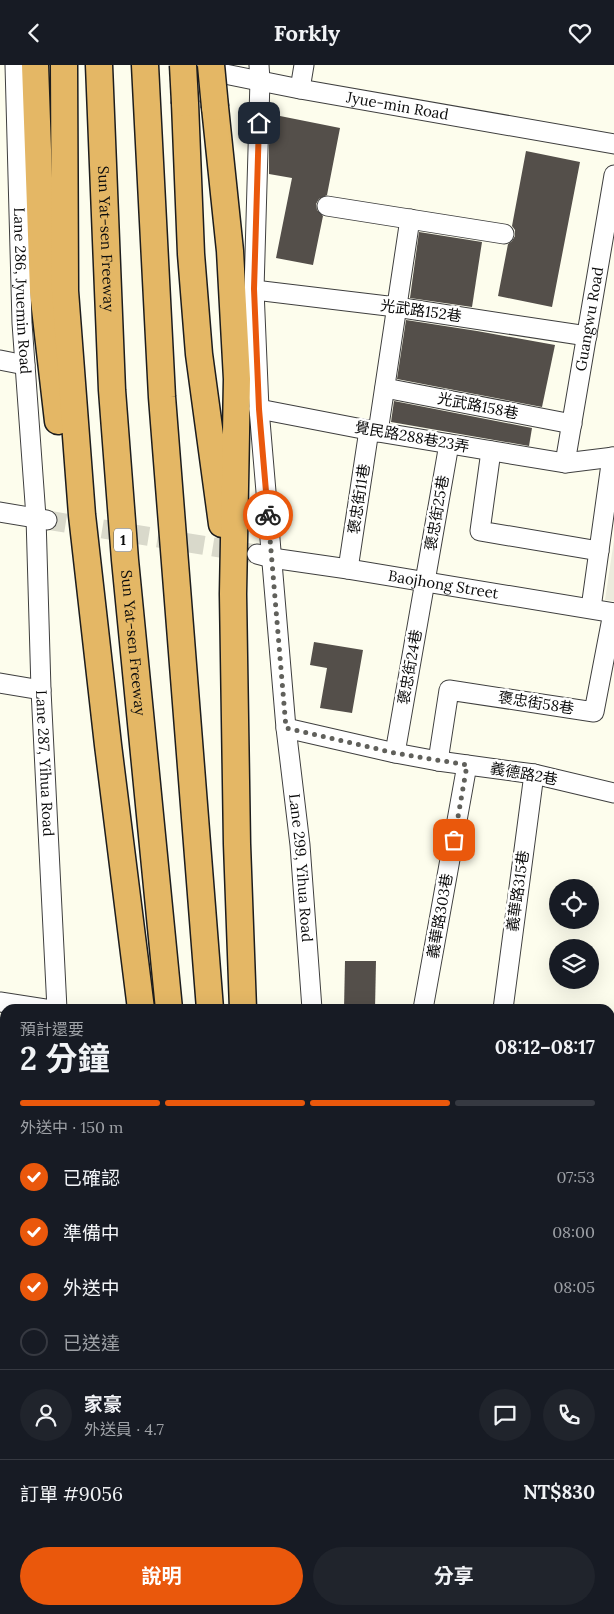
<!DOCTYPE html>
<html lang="zh-TW">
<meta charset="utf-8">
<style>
:root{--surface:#171b24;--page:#20242c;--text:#f1f3f6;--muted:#9ea1a6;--line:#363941;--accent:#ea580c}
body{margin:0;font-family:Lora,"Noto Sans TC",serif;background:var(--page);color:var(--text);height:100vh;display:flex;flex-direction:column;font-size:19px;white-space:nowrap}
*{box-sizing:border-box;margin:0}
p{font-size:16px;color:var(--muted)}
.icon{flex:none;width:28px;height:28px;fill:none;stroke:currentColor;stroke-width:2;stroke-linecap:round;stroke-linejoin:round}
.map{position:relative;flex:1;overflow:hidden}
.sheet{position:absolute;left:0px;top:939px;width:615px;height:611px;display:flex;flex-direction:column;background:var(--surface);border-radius:15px 15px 0 0;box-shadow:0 5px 20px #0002}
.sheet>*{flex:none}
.fabs{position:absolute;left:549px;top:814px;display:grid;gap:10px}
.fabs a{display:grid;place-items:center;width:50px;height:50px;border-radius:50%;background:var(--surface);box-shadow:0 5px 20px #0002;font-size:25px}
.pin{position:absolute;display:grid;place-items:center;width:42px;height:42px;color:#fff;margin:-21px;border-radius:10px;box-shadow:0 2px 8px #0006}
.courier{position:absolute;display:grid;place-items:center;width:50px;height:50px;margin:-25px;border:4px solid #ea580c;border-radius:50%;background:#fff;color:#222;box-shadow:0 1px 6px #0007}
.summary em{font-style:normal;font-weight:700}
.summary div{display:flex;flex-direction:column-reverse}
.summary{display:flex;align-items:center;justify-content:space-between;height:85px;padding:0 20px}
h1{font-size:32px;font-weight:700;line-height:38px}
.bar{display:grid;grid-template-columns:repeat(4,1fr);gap:8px 5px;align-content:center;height:60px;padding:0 20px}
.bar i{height:6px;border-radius:4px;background:var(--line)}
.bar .current{background:var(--accent)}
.bar p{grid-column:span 4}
.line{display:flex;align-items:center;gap:12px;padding:0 20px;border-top:1px solid var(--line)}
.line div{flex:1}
.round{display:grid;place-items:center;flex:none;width:52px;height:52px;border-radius:26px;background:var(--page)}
ol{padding:0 20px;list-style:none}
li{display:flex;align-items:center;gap:15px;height:55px}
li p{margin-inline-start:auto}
li .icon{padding:5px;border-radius:50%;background:var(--accent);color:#fff;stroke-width:4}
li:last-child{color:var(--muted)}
li i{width:28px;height:28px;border:2px solid var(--line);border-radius:50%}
.primary-button{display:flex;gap:10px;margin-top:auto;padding:10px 20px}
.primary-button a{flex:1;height:58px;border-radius:30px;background:var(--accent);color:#fff;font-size:20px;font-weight:700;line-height:58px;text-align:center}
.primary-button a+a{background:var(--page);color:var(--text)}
header{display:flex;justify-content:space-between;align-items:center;height:65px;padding:0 20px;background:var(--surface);font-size:22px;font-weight:700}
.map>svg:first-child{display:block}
</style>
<header><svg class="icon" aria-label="back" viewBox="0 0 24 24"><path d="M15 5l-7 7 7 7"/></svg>Forkly<svg class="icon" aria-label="heart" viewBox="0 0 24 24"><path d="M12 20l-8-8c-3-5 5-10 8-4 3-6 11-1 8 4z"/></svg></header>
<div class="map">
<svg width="614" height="1549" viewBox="0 0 614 1549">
<rect width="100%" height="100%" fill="#fdfded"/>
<polygon fill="#c8e3bb" points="610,1190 614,1190 614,1238 610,1239"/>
<polygon fill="#daeccc" points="0,1062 5,1063 5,1545 146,1545 146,1549 0,1549"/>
<polygon fill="#ecebdd" points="614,475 614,536 605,535"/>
<g fill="#544f4a">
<polygon points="275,50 340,63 327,130 319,134 316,139 317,145 323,151 313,200 276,193 292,113 269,109 269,80"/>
<polygon points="526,86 580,97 552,242 498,231 508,179 512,176 515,171 515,165 512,161"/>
<polygon points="419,167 482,177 472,242 410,233"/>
<polygon points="406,255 477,266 555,280 542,342 397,314"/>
<polygon points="394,336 532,363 529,381 391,357"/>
<polygon points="314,577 363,585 352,648 320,643 327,603 310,600"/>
<polygon points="345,896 376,896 375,944 344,944"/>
</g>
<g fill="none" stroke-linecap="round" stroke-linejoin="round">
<polyline stroke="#d9d9cb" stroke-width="19" stroke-dasharray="19 9" stroke-linecap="butt" points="47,455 257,489"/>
<defs>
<g id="minor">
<path id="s1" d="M15,0L22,258L36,452L41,625L57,944"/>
<path id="s2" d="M259,0L260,15L254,225L259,344L286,663L300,780L312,944"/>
<path id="s3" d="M200,4L300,24L614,79"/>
<polyline points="300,24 304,0"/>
<polyline points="327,141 504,169"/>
<polyline points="254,225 396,242 587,271"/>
<polyline points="0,295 25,300"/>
<polyline points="385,323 572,359"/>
<polyline points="259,344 378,367 565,398 614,392"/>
<polyline points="378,367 410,154"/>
<polyline points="491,386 480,466 599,486"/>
<path id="s4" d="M565,398L614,110"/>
<polyline points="0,447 47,455"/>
<path id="s5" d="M257,489L272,493L348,504L614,548"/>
<polyline points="348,504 369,365"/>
<polyline points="591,543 612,392"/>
<polyline points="0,618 41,625"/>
<polyline points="286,663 395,688 438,696 534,709 614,728"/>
<polyline points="395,688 449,379"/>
<polyline points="438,696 449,625 594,647 613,548"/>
<polyline points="0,937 45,944"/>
<polyline points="423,944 467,700"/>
<polyline points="503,944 534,709"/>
<polyline points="610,1001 614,1001"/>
<polyline points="610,1174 614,1174"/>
<polyline points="610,1250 614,1250"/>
<polyline points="154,1545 155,1549"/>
<polyline points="391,1545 391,1549"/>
</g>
<g id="highway">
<polyline points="35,0 43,226 58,356"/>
<polyline points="64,0 65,226 82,450 108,680 141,944"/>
<path id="s6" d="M99,0L112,325L125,495L169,944"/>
<polyline points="145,0 162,332 210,944"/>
<polyline points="185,38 191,189 199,289 222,459"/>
<polyline points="215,42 230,186 237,314 233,529 237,779 243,944"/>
<polyline points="244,1545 245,1549"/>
<polyline points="303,1545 304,1549"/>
</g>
</defs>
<use href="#minor" stroke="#3f3f3f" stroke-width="21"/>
<use href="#highway" stroke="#1d1d1d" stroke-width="29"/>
<use href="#minor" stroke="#fff" stroke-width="19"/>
<use href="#highway" stroke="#e4b765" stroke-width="26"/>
<defs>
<g id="highway-bridge">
<polyline points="183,0 185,38"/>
<polyline points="211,0 215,42"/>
</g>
</defs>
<use href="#highway-bridge" stroke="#1d1d1d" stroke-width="29" stroke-linecap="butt"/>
<use href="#highway-bridge" stroke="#e4b765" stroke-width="26"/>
</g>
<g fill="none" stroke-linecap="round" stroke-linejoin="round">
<polyline stroke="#60605b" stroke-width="5" stroke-dasharray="0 9" points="268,450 286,663 395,688 467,700 454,775"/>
<polyline stroke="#ea580c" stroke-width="6" points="259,58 254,224 259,344 268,450"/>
</g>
<g text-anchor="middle" stroke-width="5" stroke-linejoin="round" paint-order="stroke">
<rect fill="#fff" stroke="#555" stroke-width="1" x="114" y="463.5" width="18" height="23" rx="4"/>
<g font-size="14" font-weight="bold" fill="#0c0c0c">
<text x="123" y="480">1</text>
</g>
<g font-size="15" fill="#0c0c0c" stroke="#fff">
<text dy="5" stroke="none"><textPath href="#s3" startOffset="201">Jyue-min Road</textPath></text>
<text dy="5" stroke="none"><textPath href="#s6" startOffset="174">Sun Yat-sen Freeway</textPath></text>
<text dy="5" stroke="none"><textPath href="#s1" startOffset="226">Lane 286, Jyuemin Road</textPath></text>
<text transform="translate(421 246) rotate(8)" y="5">光武路152巷</text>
<text dy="5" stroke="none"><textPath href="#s4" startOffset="146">Guangwu Road</textPath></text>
<text transform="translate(478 341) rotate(11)" y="5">光武路158巷</text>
<text transform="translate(412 372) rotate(10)" y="5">覺民路288巷23弄</text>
<text transform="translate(359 434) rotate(-81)" y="5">褒忠街11巷</text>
<text transform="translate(437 448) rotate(-80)" y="5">褒忠街25巷</text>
<text dy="5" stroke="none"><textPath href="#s5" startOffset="189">Baojhong Street</textPath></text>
<text dy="5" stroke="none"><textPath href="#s6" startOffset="579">Sun Yat-sen Freeway</textPath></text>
<text transform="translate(410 602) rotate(-80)" y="5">褒忠街24巷</text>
<text transform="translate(536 638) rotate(9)" y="5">褒忠街58巷</text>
<text dy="5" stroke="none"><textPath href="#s1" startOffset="699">Lane 287, Yihua Road</textPath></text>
<text transform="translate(524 709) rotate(10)" y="5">義德路2巷</text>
<text dy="5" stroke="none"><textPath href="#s2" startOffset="805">Lane 299, Yihua Road</textPath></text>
<text transform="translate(518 826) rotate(-82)" y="5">義華路315巷</text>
<text transform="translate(440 851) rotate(-80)" y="5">義華路303巷</text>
</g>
</g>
</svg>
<div class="fabs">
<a><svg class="icon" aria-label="locate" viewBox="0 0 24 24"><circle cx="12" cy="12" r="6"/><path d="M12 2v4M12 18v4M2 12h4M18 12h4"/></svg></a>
<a><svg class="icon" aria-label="layers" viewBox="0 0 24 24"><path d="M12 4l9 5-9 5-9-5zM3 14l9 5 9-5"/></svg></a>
</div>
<div class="pin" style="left:454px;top:775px;background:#ea580c"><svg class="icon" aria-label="bag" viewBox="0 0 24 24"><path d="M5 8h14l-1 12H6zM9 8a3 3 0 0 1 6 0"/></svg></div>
<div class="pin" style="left:259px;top:58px;background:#1f2937"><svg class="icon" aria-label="home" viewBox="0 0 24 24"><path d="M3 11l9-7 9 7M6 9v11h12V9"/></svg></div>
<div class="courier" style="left:268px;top:450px"><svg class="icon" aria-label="bike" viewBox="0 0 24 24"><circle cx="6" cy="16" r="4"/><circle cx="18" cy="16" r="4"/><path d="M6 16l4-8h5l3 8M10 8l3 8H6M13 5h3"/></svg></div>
<section class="sheet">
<div class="summary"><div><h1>2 分鐘</h1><p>預計還要</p></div><em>08:12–08:17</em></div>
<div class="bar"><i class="current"></i><i class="current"></i><i class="current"></i><i></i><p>外送中 · 150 m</p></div>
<ol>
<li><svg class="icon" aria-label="check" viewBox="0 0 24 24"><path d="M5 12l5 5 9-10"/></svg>已確認<p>07:53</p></li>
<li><svg class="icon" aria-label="check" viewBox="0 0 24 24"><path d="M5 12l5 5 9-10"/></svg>準備中<p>08:00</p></li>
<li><svg class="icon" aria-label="check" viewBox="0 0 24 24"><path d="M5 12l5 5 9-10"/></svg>外送中<p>08:05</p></li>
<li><i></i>已送達</li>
</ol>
<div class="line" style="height:90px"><a class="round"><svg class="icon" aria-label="person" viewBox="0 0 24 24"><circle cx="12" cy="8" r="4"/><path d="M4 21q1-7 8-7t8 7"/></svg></a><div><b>家豪</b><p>外送員 · 4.7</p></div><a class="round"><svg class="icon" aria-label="chat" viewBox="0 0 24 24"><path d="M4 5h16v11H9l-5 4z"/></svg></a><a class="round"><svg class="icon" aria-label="phone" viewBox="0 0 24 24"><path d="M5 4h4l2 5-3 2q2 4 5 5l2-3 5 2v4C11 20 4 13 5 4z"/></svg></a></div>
<div class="line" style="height:65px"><div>訂單 #9056</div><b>NT$830</b></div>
<div class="primary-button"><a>說明</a><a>分享</a></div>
</section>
</div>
